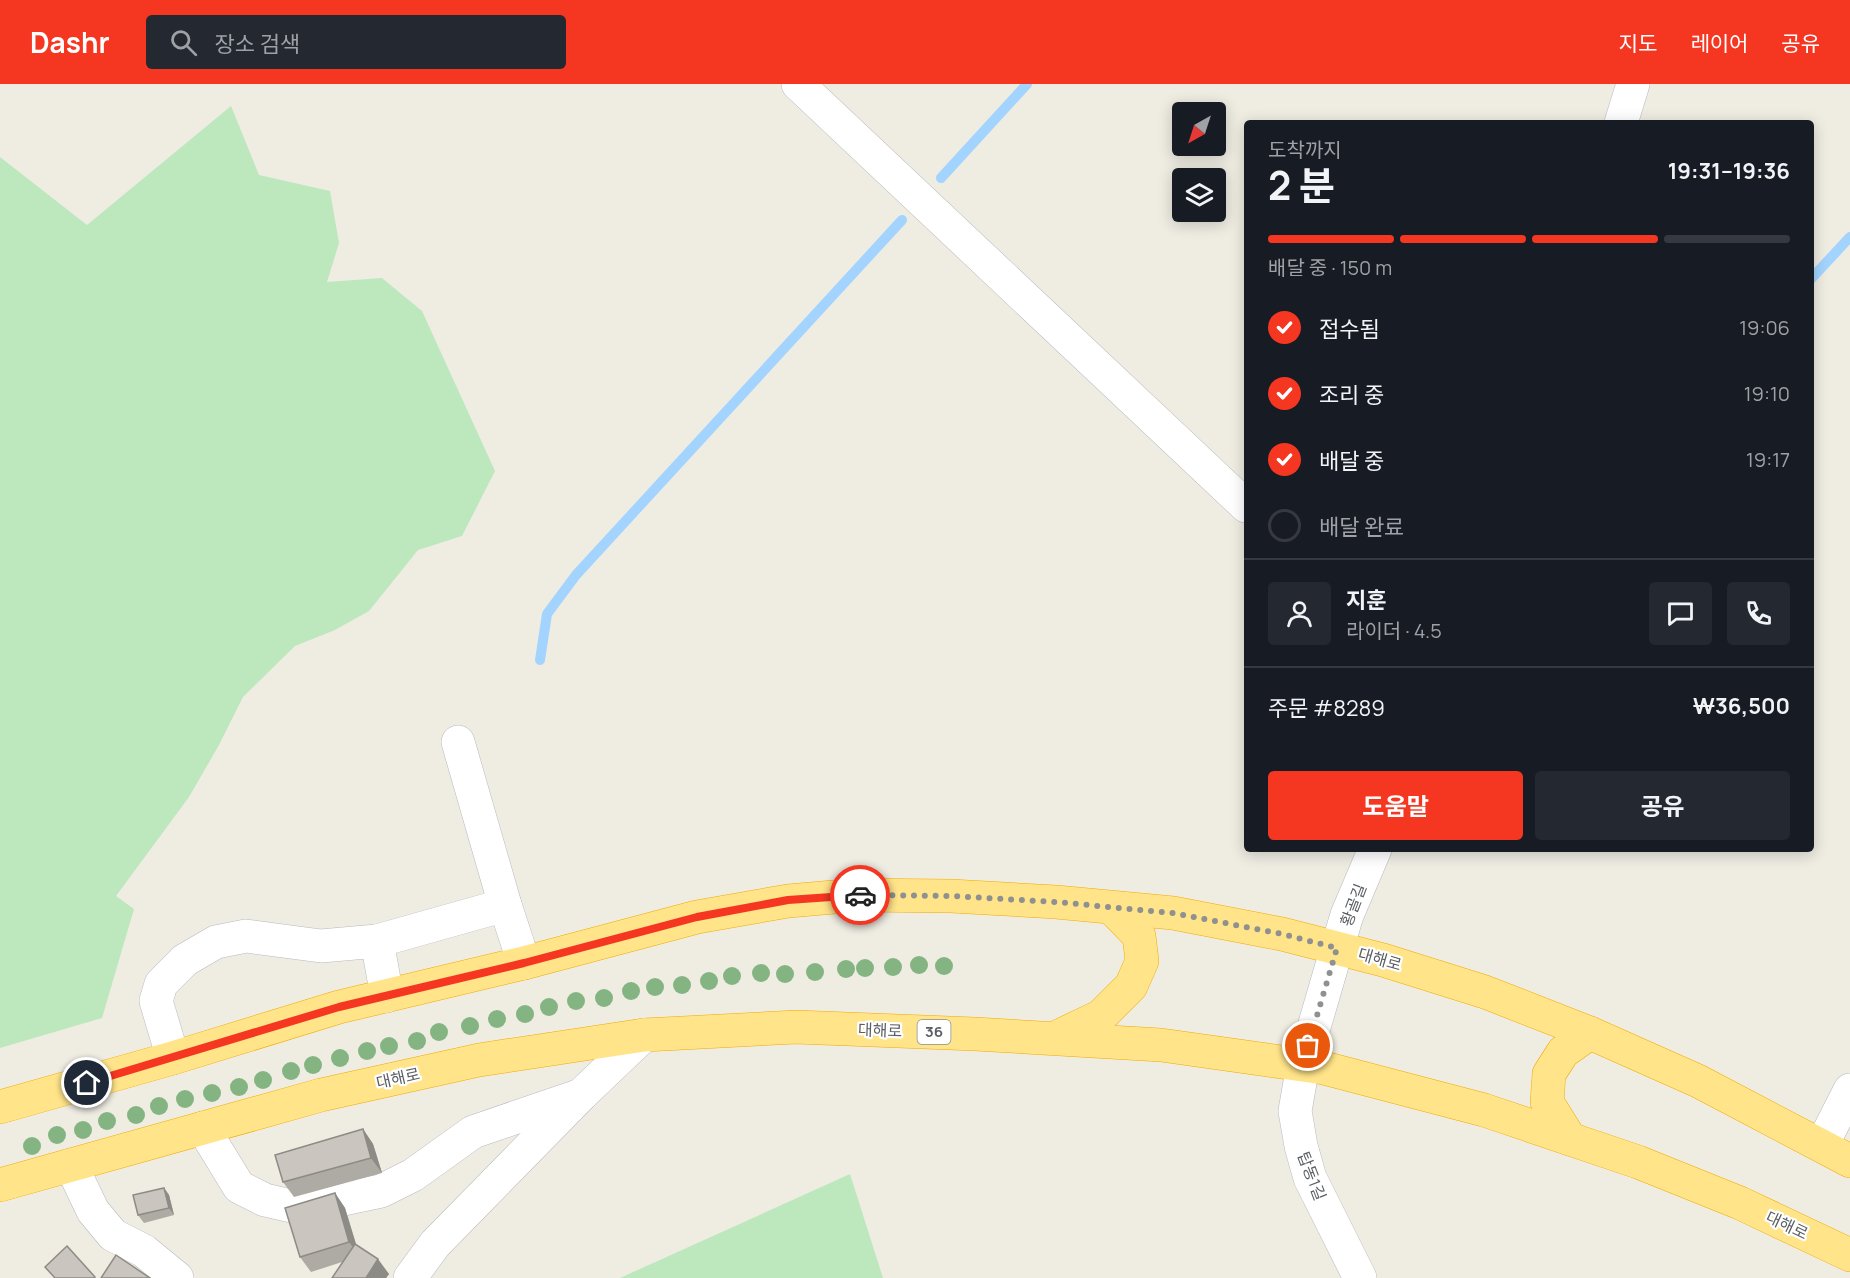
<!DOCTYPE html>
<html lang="ko">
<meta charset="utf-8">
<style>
:root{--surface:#171b24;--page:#242831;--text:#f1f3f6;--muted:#9ea1a6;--line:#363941;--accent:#f53722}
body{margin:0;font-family:Manrope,"Noto Sans KR",sans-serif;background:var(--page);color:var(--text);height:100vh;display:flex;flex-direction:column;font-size:22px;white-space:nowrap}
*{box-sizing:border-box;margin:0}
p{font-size:20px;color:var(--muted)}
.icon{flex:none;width:33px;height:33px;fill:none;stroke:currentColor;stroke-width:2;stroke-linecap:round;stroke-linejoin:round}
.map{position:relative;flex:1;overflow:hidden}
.panel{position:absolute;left:1244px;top:36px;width:570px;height:732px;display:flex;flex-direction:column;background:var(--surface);border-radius:6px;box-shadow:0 3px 15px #0003}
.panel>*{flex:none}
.needle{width:39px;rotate:219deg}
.tools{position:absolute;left:1172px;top:18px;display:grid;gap:12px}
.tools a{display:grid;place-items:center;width:54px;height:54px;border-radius:6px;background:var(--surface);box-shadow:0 3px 15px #0003;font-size:30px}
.pin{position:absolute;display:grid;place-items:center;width:51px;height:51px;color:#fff;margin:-26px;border:3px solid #fff;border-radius:50%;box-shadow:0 2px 6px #0007}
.courier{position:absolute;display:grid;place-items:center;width:60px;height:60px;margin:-30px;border:4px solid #f53722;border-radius:50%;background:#fff;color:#222;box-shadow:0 2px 8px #0007}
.head em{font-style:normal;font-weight:700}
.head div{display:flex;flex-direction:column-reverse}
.head{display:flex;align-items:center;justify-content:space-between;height:102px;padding:0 24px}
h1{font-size:39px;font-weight:700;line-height:45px}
.bar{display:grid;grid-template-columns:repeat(4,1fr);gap:9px 6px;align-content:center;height:72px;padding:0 24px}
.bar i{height:8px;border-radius:4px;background:var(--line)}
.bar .current{background:var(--accent)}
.bar p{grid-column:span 4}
.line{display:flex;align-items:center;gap:15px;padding:0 24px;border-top:2px solid var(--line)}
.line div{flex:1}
.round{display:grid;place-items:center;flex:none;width:63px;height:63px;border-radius:6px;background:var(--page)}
ol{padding:0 24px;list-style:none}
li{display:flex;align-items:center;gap:18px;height:66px}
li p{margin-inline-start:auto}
li .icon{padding:6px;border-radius:50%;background:var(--accent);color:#fff;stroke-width:4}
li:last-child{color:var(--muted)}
li i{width:33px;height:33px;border:3px solid var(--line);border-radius:50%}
.cta{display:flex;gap:12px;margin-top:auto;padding:12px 24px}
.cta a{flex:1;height:69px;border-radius:6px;background:var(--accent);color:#fff;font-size:24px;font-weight:700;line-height:69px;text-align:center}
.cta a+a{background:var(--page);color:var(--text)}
header{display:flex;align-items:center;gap:36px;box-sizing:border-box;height:84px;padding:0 30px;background:var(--accent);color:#fff}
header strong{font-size:28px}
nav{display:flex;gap:33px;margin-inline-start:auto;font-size:21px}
.search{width:420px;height:54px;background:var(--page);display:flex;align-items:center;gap:15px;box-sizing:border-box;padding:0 21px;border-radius:6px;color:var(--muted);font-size:22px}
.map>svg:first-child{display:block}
</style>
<header>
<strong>Dashr</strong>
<div class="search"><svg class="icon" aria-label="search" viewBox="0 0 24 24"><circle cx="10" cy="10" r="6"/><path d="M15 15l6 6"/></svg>장소 검색</div>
<nav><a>지도</a><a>레이어</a><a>공유</a></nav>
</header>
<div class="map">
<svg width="1850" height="1194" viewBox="0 0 1850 1194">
<rect width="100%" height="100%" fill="#efece2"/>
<g fill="#bde8be">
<polygon points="231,22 259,91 330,107 339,159 327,198 382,194 422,227 495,387 462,452 418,466 369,527 335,546 295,562 243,613 219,661 189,713 116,812 134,825 102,934 0,964 0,73 87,141"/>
<polygon points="850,1090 883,1194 620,1194"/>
</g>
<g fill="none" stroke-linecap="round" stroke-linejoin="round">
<g stroke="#a2d4ff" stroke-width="10">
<polyline points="941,94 1027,0"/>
<polyline points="1810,196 1850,153"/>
<polyline points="540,576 547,530 576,491 902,136"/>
</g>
<defs>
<g id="minor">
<polyline points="798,0 1246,422"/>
<polyline points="1621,39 1633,0"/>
<polyline points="458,658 505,821"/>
<polyline points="387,912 377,857 505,821 524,879"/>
<polyline points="173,974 156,917 161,900 185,876 216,858 246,852 321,862 377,857"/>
<polyline points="203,1044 239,1103 265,1116 300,1124 381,1107 413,1091 473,1048 581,1011"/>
<polyline points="1822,1061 1850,1006"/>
<polyline points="71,1081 93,1127 113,1151 144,1167 177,1194"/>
<polyline points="410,1194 435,1160 581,1011 644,951"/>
<polyline points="1360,1194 1310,1094 1301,1062 1295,1027 1303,981 1337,864 1347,831 1375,765"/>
</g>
<g id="highway">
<polyline points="1057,953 1101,932 1131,902 1142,877 1139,852 1112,824"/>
<polyline points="0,1023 173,974 339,923 524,879 697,833 788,817 857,811 951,812 1056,818 1173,829 1282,850 1383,876 1485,908 1590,949 1698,997 1850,1077"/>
<polyline points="1570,1055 1547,1018 1549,990 1563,968 1590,949"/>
<polyline points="0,1101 321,1011 479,976 644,951 796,943 975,950 1161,961 1324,984 1484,1026 1638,1078 1740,1119 1850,1171"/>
</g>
</defs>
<use href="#minor" stroke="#b8bac0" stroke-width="34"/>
<use href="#highway" stroke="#f1ab00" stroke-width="34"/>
<use href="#minor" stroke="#fff" stroke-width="33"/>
<use href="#highway" stroke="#ffe489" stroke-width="33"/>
</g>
<g fill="#85b483">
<circle cx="919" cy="881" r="9"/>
<circle cx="944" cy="882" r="9"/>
<circle cx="893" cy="883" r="9"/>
<circle cx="865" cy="884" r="9"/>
<circle cx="846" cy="885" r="9"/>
<circle cx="815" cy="888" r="9"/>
<circle cx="761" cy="889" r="9"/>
<circle cx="785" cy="890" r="9"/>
<circle cx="732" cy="892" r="9"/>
<circle cx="709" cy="897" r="9"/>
<circle cx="682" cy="901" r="9"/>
<circle cx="655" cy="903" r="9"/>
<circle cx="631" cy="907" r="9"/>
<circle cx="604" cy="914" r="9"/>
<circle cx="576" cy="917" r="9"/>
<circle cx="549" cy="923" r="9"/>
<circle cx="525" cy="930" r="9"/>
<circle cx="497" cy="935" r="9"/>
<circle cx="470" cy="942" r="9"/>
<circle cx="439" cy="948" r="9"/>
<circle cx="417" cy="957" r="9"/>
<circle cx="389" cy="962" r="9"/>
<circle cx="367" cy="967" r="9"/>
<circle cx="340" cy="974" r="9"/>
<circle cx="313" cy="981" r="9"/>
<circle cx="291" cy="987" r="9"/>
<circle cx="263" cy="996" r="9"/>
<circle cx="239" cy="1003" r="9"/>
<circle cx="212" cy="1009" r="9"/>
<circle cx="185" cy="1015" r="9"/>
<circle cx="159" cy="1022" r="9"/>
<circle cx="136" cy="1031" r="9"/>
<circle cx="107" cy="1037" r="9"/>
<circle cx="83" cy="1046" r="9"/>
<circle cx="57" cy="1051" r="9"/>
<circle cx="32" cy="1062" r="9"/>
</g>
<g fill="#aeaaa4">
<polygon points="363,1045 373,1060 382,1089 294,1113 283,1098"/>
<polygon points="164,1104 169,1111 174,1131 144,1139 138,1131"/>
<polygon points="335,1109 345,1124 356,1161 389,1190 386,1194 332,1194 342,1178 311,1188 300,1173"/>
</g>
<g fill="#8d8b86">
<polygon points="363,1045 373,1060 382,1089 371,1074"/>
<polygon points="164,1104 169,1111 174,1131 169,1124"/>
<polygon points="335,1109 345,1124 360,1173 349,1158"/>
<polygon points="378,1175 389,1190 386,1194 366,1194"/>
</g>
<g fill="#cac6bf" stroke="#8d8b86" stroke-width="1.5">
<polygon points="363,1045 371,1074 283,1098 275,1071"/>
<polygon points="164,1104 169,1124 138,1131 133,1111"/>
<polygon points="335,1109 349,1158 300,1173 285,1124"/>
<polygon points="355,1160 378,1175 366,1194 332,1194"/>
<polygon points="67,1162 95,1193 93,1194 55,1194 45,1183"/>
<polygon points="116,1171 150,1194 101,1194"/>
</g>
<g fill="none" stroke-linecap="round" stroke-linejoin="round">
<polyline stroke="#8f9090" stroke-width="6" stroke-dasharray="0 10.8" points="860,811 951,812 1056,818 1173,829 1282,850 1337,864 1308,962"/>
<polyline stroke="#f53722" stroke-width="8" points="87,999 339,923 524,879 697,833 788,816 860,811"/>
</g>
<g text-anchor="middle" stroke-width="4.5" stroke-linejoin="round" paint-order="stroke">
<rect fill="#fff" stroke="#8c8f92" stroke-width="1.5" x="917.5" y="936" width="33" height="24" rx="4.5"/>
<g font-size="15" font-weight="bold" fill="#5b5f64">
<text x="934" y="953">36</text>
</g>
<g font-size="16" fill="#5b5f64" stroke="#fff">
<text transform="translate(1353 821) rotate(-69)" y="6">황골길</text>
<text transform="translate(1380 875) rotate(16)" y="6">대해로</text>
<text transform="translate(880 946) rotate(2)" y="6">대해로</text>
<text transform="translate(398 994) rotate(-13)" y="6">대해로</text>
<text transform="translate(1312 1092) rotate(69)" y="6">탑동1길</text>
<text transform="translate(1787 1141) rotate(25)" y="6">대해로</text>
</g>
</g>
</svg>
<div class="tools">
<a><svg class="needle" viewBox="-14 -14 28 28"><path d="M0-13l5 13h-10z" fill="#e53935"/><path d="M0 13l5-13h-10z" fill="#9ea1a6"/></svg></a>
<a><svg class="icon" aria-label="layers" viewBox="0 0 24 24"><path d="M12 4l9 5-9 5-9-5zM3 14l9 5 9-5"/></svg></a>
</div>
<div class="pin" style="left:1308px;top:962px;background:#ea580c"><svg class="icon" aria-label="bag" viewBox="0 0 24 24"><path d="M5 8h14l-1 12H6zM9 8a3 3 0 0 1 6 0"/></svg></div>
<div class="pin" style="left:87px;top:999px;background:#1f2937"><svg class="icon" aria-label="home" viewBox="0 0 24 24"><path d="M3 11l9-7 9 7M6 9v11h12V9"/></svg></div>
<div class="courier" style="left:860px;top:811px"><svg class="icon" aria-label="car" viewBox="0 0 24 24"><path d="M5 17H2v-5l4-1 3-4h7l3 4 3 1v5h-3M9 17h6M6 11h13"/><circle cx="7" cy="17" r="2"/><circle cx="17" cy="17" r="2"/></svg></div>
<section class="panel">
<div class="head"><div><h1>2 분</h1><p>도착까지</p></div><em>19:31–19:36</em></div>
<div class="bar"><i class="current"></i><i class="current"></i><i class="current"></i><i></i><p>배달 중 · 150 m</p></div>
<ol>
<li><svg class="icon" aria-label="check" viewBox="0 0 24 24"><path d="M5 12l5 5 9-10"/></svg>접수됨<p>19:06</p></li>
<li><svg class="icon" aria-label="check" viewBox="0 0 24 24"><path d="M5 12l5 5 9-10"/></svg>조리 중<p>19:10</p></li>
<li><svg class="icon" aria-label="check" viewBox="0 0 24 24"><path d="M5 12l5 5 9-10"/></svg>배달 중<p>19:17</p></li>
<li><i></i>배달 완료</li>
</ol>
<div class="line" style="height:108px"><a class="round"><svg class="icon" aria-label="person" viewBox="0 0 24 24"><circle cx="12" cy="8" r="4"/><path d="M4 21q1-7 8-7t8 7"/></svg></a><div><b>지훈</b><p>라이더 · 4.5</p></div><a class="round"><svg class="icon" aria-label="chat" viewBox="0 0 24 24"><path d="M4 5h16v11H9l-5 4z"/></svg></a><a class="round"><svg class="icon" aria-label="phone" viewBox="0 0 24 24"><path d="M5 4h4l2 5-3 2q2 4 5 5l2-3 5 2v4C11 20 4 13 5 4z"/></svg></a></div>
<div class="line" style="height:78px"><div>주문 #8289</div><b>₩36,500</b></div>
<div class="cta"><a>도움말</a><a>공유</a></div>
</section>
</div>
